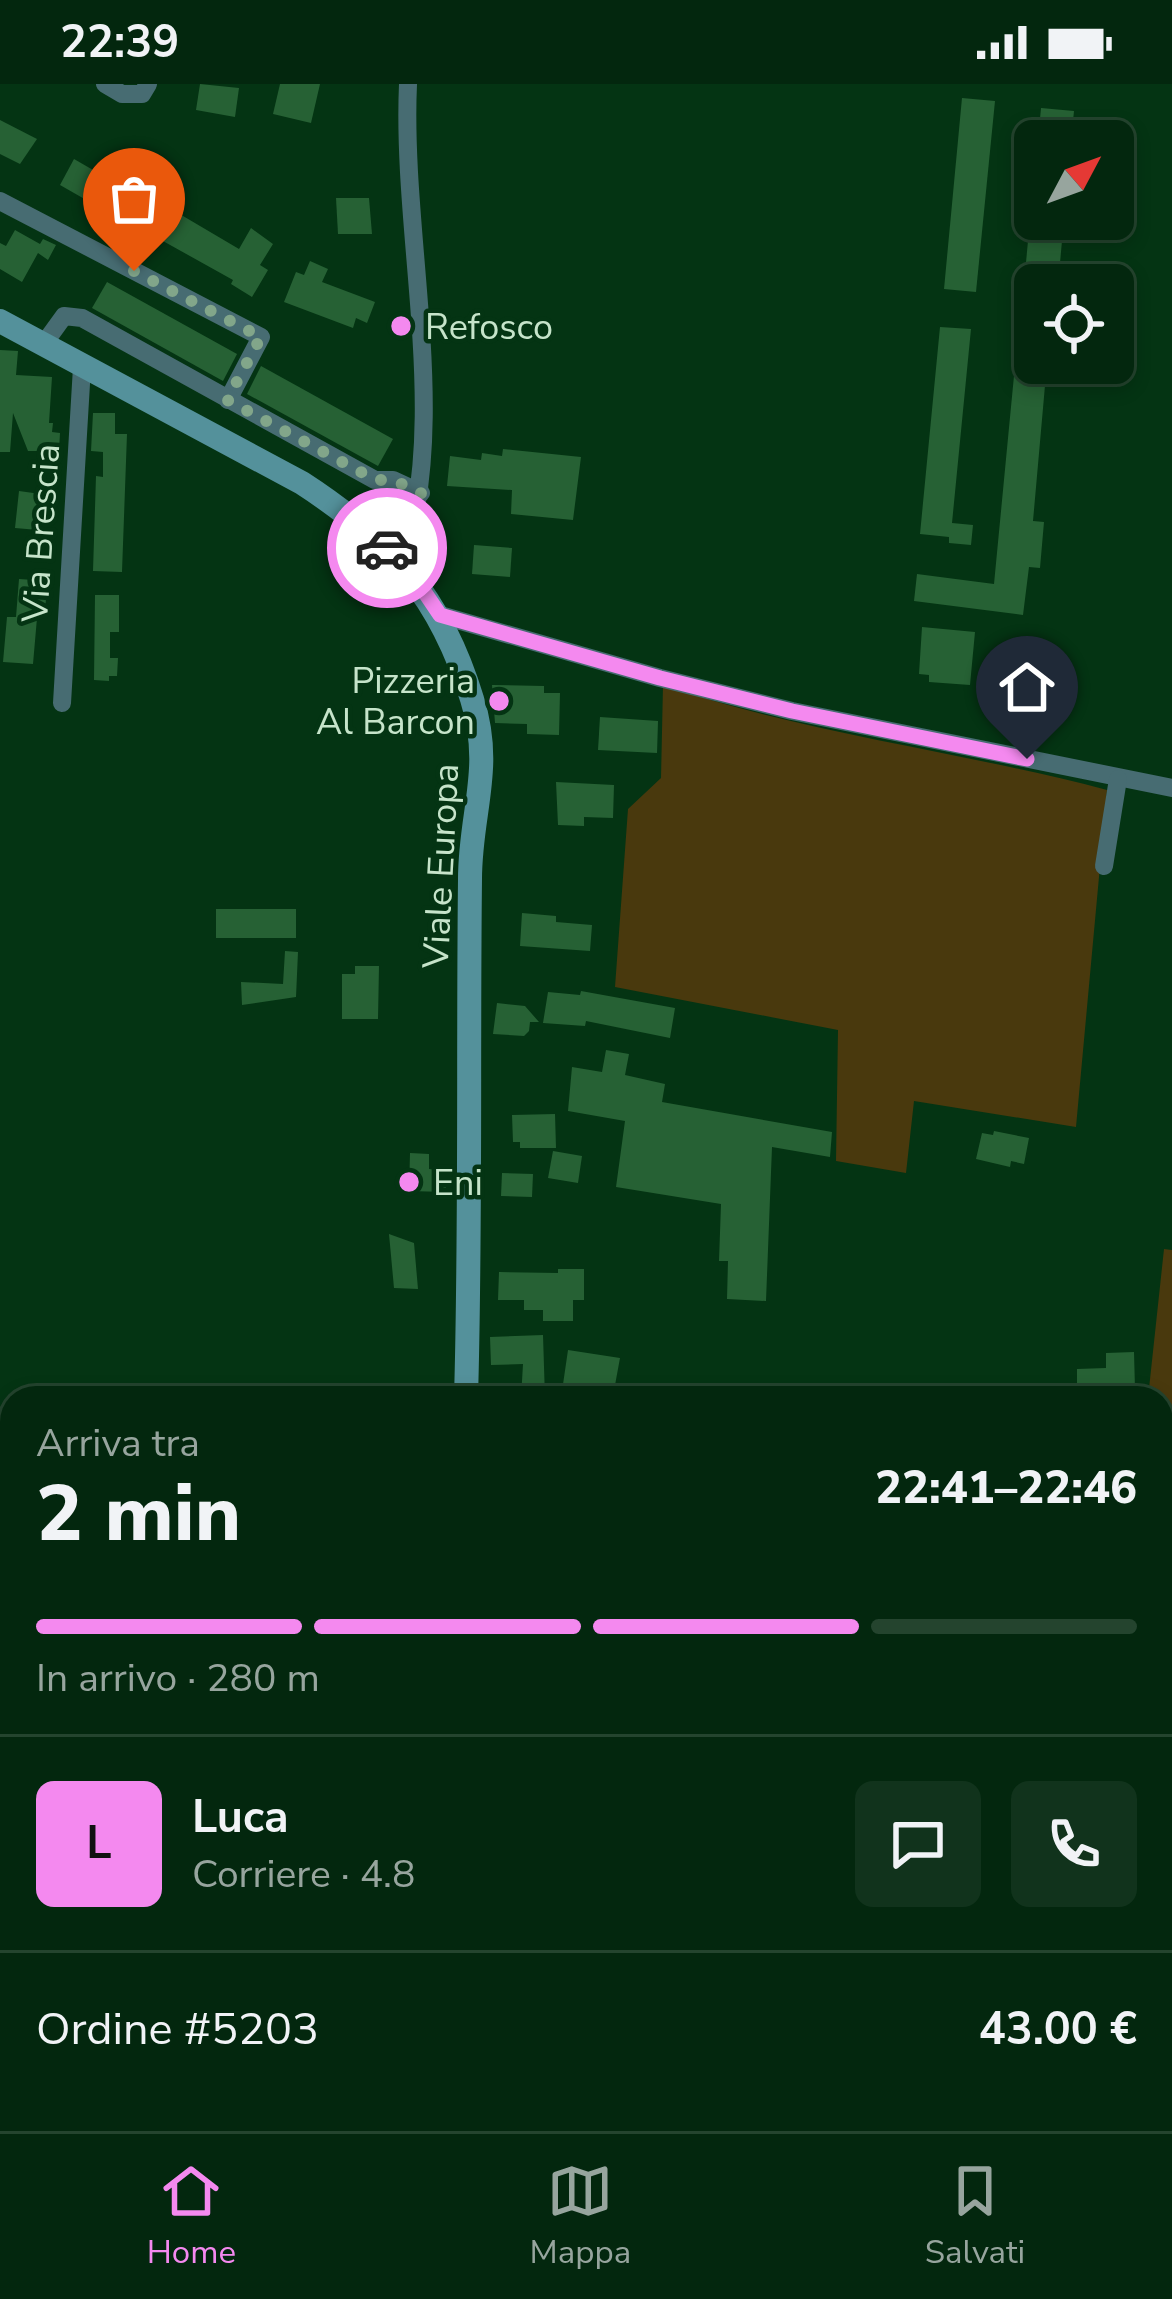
<!DOCTYPE html>
<html lang="it">
<meta charset="utf-8">
<style>
:root{--surface:#03270e;--page:#11331c;--text:#f1f3f6;--muted:#97a59e;--line:#24442e;--accent:#f489ef}
body{margin:0;font-family:"Nunito Sans",sans-serif;background:var(--page);color:var(--text);height:100vh;display:flex;flex-direction:column;font-size:45px;white-space:nowrap}
*{box-sizing:border-box;margin:0}
p{font-size:39px;color:var(--muted)}
.icon{flex:none;width:66px;height:66px;fill:none;stroke:currentColor;stroke-width:2;stroke-linecap:round;stroke-linejoin:round}
.map{position:relative;flex:1;overflow:hidden}
.side{position:absolute;left:0px;top:1302px;width:1173px;height:747px;display:flex;flex-direction:column;background:var(--surface);border-radius:36px 36px 0 0;box-shadow:0 6px 18px #0003,0 0 0 3px var(--line)}
.side>*{flex:none}
.needle{width:78px;rotate:49deg}
.tools{position:absolute;left:1014px;top:36px;display:grid;gap:24px}
.tools a{display:grid;place-items:center;width:120px;height:120px;border-radius:18px;background:var(--surface);box-shadow:0 6px 18px #0003,0 0 0 3px var(--line);font-size:60px}
.pin{position:absolute;display:grid;place-items:center;width:102px;height:102px;color:#fff;margin:-123px -51px;border-radius:50% 50% 50% 0;rotate:-45deg;box-shadow:0 0 12px #0007}
.pin .icon{rotate:45deg}
.courier{position:absolute;display:grid;place-items:center;width:120px;height:120px;margin:-60px;border:9px solid #f489ef;border-radius:50%;background:#fff;color:#222;box-shadow:0 3px 15px #0007}
.headline em{font-style:normal;font-weight:800}
.headline div{display:flex;flex-direction:column-reverse}
.headline{display:flex;align-items:center;justify-content:space-between;height:204px;padding:0 36px}
h1{font-size:78px;font-weight:800;line-height:90px}
.bar{display:grid;grid-template-columns:repeat(4,1fr);gap:18px 12px;align-content:center;height:144px;padding:0 36px}
.bar i{height:15px;border-radius:9px;background:var(--line)}
.bar .on{background:var(--accent)}
.bar p{grid-column:span 4}
.line{display:flex;align-items:center;gap:30px;padding:0 36px;border-top:3px solid var(--line)}
.line div{flex:1}
.round{display:grid;place-items:center;flex:none;width:126px;height:126px;border-radius:18px;background:var(--page)}
.status{display:flex;justify-content:space-between;align-items:center;height:84px;padding:0 60px;background:var(--surface);direction:ltr}
.status svg{height:33px;fill:currentColor}
.tabs{display:flex;justify-content:space-around;align-items:center;height:168px;border-top:3px solid var(--line);background:var(--surface);font-size:33px;color:var(--muted)}
.tabs a{display:grid;justify-items:center;gap:6px}
.tabs .on{color:var(--accent)}
.map>svg:first-child{display:block}
</style>
<div class="status"><b>22:39</b><svg viewBox="0 0 49 12"><path d="M0 12V9h3v3zM5 12V6h3v6zM10 12V3h3v9zM15 12V0h3v12zM26 1h20v11H26zM47 4h2v5h-2z"/></svg></div>
<div class="map">
<svg width="1172" height="2047" viewBox="0 0 1172 2047">
<rect width="100%" height="100%" fill="#043413"/>
<g fill="#49390d">
<path d="M663,601C807,650 960,667 1107,706L1076,1043L914,1017L906,1089L836,1077L838,946L615,903L628,725L661,694Z"/>
<polygon points="1164,1165 1172,1166 1172,1438 1161,1438 1161,1314 1148,1314"/>
</g>
<g fill="#266134">
<polygon points="200,0 239,4 235,33 196,26"/>
<polygon points="280,0 320,0 311,39 273,30"/>
<polygon points="962,14 995,17 976,208 944,205"/>
<polygon points="1041,24 1074,27 1071,57 1038,57"/>
<polygon points="0,36 37,55 20,80 0,70"/>
<polygon points="74,75 133,109 116,133 60,101"/>
<polygon points="336,114 369,114 372,150 338,150"/>
<polygon points="161,119 239,165 251,144 273,160 260,181 268,186 252,213 231,200 233,196 145,147"/>
<polygon points="1030,135 1064,135 1058,201 1035,201 1035,223 1022,222"/>
<polygon points="15,146 40,160 43,155 56,161 48,176 38,169 22,198 0,185 0,159 6,162"/>
<polygon points="310,177 328,185 322,198 375,218 367,239 356,234 353,244 284,218 296,188 304,191"/>
<polygon points="107,198 237,270 223,297 92,224"/>
<polygon points="940,243 971,245 952,439 973,441 971,461 949,459 949,453 920,450"/>
<polygon points="1018,250 1035,252 1035,279 1047,279 1033,437 1044,438 1040,484 1029,483 1023,531 914,517 917,490 994,500"/>
<polygon points="0,266 18,267 16,291 52,293 49,339 53,339 52,348 60,349 59,367 28,367 13,329 10,368 0,368"/>
<polygon points="261,282 393,355 378,382 247,310"/>
<polygon points="93,329 115,329 115,350 127,350 122,488 93,487 96,392 103,393 103,368 91,367"/>
<polygon points="503,365 581,373 573,436 511,430 512,406 447,402 450,372 481,376 482,369 502,372"/>
<polygon points="19,407 55,412 53,440 39,439 38,446 15,444"/>
<polygon points="474,461 512,464 510,493 472,490"/>
<polygon points="19,495 48,497 44,534 37,534 33,580 3,578 7,533 16,533"/>
<polygon points="95,511 119,511 119,548 110,548 110,574 118,574 117,592 109,592 109,597 94,596"/>
<polygon points="922,543 975,548 970,601 929,598 929,591 919,590"/>
<polygon points="1035,568 1061,570 1059,592 1071,593 1072,606 999,600 1001,572"/>
<polygon points="492,601 544,602 544,609 560,609 559,651 527,650 527,640 495,639"/>
<polygon points="600,633 658,637 657,669 598,666"/>
<polygon points="556,698 614,701 613,734 584,733 584,742 558,741"/>
<rect x="216" y="825" width="80" height="29"/>
<polygon points="522,829 556,832 556,838 592,841 590,867 520,862"/>
<polygon points="285,867 298,868 296,913 242,921 241,898 283,900"/>
<polygon points="355,882 379,882 378,935 342,935 342,890 355,890"/>
<polygon points="581,907 675,924 670,954 586,937 585,942 543,939 548,908 580,911"/>
<polygon points="497,919 525,922 539,938 530,938 529,947 524,952 493,950"/>
<polygon points="606,966 629,970 625,991 665,1000 662,1018 832,1048 830,1073 772,1063 766,1217 727,1215 728,1177 719,1177 721,1120 616,1103 625,1037 568,1027 572,983 602,988"/>
<polygon points="555,1030 556,1064 520,1064 520,1058 513,1058 512,1031"/>
<polygon points="994,1047 1029,1054 1024,1080 1011,1077 1010,1083 976,1075 982,1049 993,1051"/>
<polygon points="553,1067 582,1072 578,1099 548,1094"/>
<polygon points="410,1069 429,1070 429,1085 446,1086 446,1108 409,1107"/>
<polygon points="502,1089 533,1090 532,1113 501,1112"/>
<polygon points="389,1150 414,1159 418,1205 394,1204"/>
<polygon points="558,1185 584,1185 584,1216 573,1216 573,1237 543,1237 543,1226 524,1226 524,1216 498,1216 499,1188 558,1189"/>
<polygon points="543,1251 545,1314 521,1314 523,1280 491,1281 490,1253"/>
<polygon points="568,1266 620,1274 613,1312 582,1307 580,1314 561,1314"/>
<polygon points="1134,1268 1135,1305 1091,1306 1091,1302 1077,1302 1077,1285 1106,1284 1106,1269"/>
</g>
<g fill="none" stroke-linecap="round" stroke-linejoin="round">
<g stroke="#476c72" stroke-width="18">
<polyline points="105,0 122,10 142,10 148,0"/>
<polyline points="0,117 261,253 228,316"/>
<polyline points="43,261 64,232 82,234 375,396 393,396 421,409"/>
<polyline points="374,450 418,424"/>
<path d="M402,480C451,335 401,154 408,0"/>
<polyline points="440,531 660,594 792,627 1172,704"/>
<polyline points="62,619 82,283"/>
<polyline points="1104,782 1118,695"/>
<polyline points="0,1782 12,1784"/>
</g>
<g stroke="#54919b" stroke-width="24">
<path d="M0,237L302,399C390,456 441,513 472,615C494,685 470,727 470,795C468,968 471,1141 466,1314"/>
<polyline points="443,2047 444,2037"/>
</g>
</g>
<g fill="none" stroke-linecap="round" stroke-linejoin="round">
<polyline stroke="#82a68a" stroke-width="12" stroke-dasharray="0 21.6" points="134,187 261,253 227,316 376,396 393,396 421,409 418,424 374,450 387,464"/>
<polyline stroke="#f489ef" stroke-width="15" points="387,464 415,494 440,531 660,594 792,627 1027,675"/>
</g>
<g fill="#f489ef" stroke="#043413" stroke-width="4.5">
<circle cx="401" cy="242" r="12"/>
<circle cx="499" cy="617" r="12"/>
<circle cx="409" cy="1098" r="12"/>
</g>
<g text-anchor="middle" stroke-width="9" stroke-linejoin="round" paint-order="stroke">
<g font-size="36" fill="#c6e4ca" stroke="#043413" text-anchor="start">
<text x="425" y="255">Refosco</text>
<text x="475" y="609" text-anchor="end">Pizzeria<tspan x="475" dy="41">Al Barcon</tspan></text>
<text x="433" y="1111">Eni</text>
</g>
<g font-size="36" fill="#c6e4ca" stroke="#043413">
<text transform="translate(40 449) rotate(-86)" y="13">Via Brescia</text>
<text transform="translate(440 782) rotate(-87)" y="13">Viale Europa</text>
</g>
</g>
</svg>
<div class="tools">
<a><svg class="needle" viewBox="-14 -14 28 28"><path d="M0-13l5 13h-10z" fill="#e53935"/><path d="M0 13l5-13h-10z" fill="#97a59e"/></svg></a>
<a><svg class="icon" aria-label="locate" viewBox="0 0 24 24"><circle cx="12" cy="12" r="6"/><path d="M12 2v4M12 18v4M2 12h4M18 12h4"/></svg></a>
</div>
<div class="pin" style="left:134px;top:187px;background:#ea580c"><svg class="icon" aria-label="bag" viewBox="0 0 24 24"><path d="M5 8h14l-1 12H6zM9 8a3 3 0 0 1 6 0"/></svg></div>
<div class="pin" style="left:1027px;top:675px;background:#1f2937"><svg class="icon" aria-label="home" viewBox="0 0 24 24"><path d="M3 11l9-7 9 7M6 9v11h12V9"/></svg></div>
<div class="courier" style="left:387px;top:464px"><svg class="icon" aria-label="car" viewBox="0 0 24 24"><path d="M5 17H2v-5l4-1 3-4h7l3 4 3 1v5h-3M9 17h6M6 11h13"/><circle cx="7" cy="17" r="2"/><circle cx="17" cy="17" r="2"/></svg></div>
<section class="side">
<div class="headline"><div><h1>2 min</h1><p>Arriva tra</p></div><em>22:41–22:46</em></div>
<div class="bar"><i class="on"></i><i class="on"></i><i class="on"></i><i></i><p>In arrivo · 280 m</p></div>
<div class="line" style="height:216px"><b class="round" style="background:var(--accent);color:#111">L</b><div><b>Luca</b><p>Corriere · 4.8</p></div><a class="round"><svg class="icon" aria-label="chat" viewBox="0 0 24 24"><path d="M4 5h16v11H9l-5 4z"/></svg></a><a class="round"><svg class="icon" aria-label="phone" viewBox="0 0 24 24"><path d="M5 4h4l2 5-3 2q2 4 5 5l2-3 5 2v4C11 20 4 13 5 4z"/></svg></a></div>
<div class="line" style="height:156px"><div>Ordine #5203</div><b>43.00 €</b></div>
</section>
</div>
<nav class="tabs">
<a class="on"><svg class="icon" aria-label="home" viewBox="0 0 24 24"><path d="M3 11l9-7 9 7M6 9v11h12V9"/></svg>Home</a>
<a><svg class="icon" aria-label="map" viewBox="0 0 24 24"><path d="M3 6l6-2 6 2 6-2v14l-6 2-6-2-6 2zM9 4v14M15 6v14"/></svg>Mappa</a>
<a><svg class="icon" aria-label="saved" viewBox="0 0 24 24"><path d="M7 4h10v16l-5-4-5 4z"/></svg>Salvati</a>
</nav>
